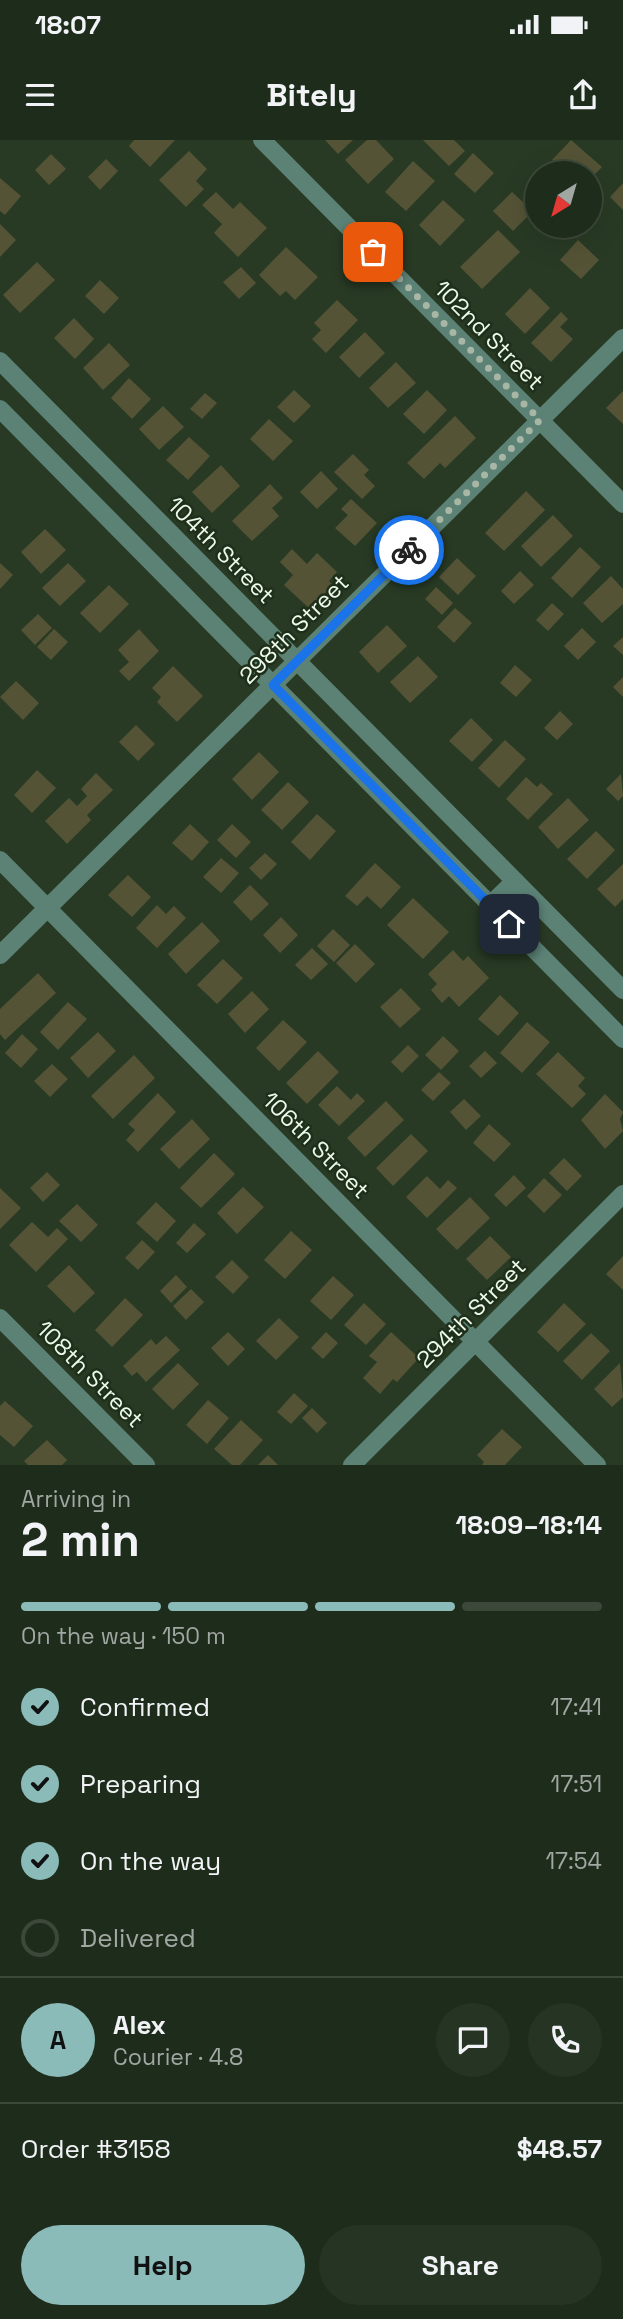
<!DOCTYPE html>
<meta charset="utf-8">
<style>
:root{--surface:#1e2c1b;--page:#263424;--text:#f1f3f6;--muted:#a1a7a3;--line:#3c483a;--accent:#8bbbb9}
body{margin:0;font-family:"Space Grotesk",sans-serif;background:var(--page);color:var(--text);height:100vh;display:flex;flex-direction:column;font-size:26px;white-space:nowrap}
*{box-sizing:border-box;margin:0}
p{font-size:23px;color:var(--muted)}
.icon{flex:none;width:38px;height:38px;fill:none;stroke:currentColor;stroke-width:2;stroke-linecap:round;stroke-linejoin:round}
.map{position:relative;height:1325px;overflow:hidden}
.details{display:flex;flex-direction:column;background:var(--surface);flex:1}
.details>*{flex:none}
.needle{width:46px;rotate:217deg}
.controls{position:absolute;left:525px;top:21px;display:grid;gap:14px}
.controls a{display:grid;place-items:center;width:77px;height:77px;border-radius:50%;background:var(--surface);box-shadow:0 7px 28px #0002,0 0 0 2px var(--line);font-size:35px}
.pin{position:absolute;display:grid;place-items:center;width:60px;height:60px;color:#fff;margin:-30px;border-radius:14px;box-shadow:0 4px 10px #0006}
.courier{position:absolute;display:grid;place-items:center;width:70px;height:70px;margin:-35px;border:5px solid #1a73e8;border-radius:50%;background:#fff;color:#222;box-shadow:0 2px 9px #0007}
.head em{font-style:normal;font-weight:800}
.head div{display:flex;flex-direction:column-reverse}
.head{display:flex;align-items:center;justify-content:space-between;height:119px;padding:0 21px}
h1{font-size:46px;font-weight:800;line-height:52px}
.bar{display:grid;grid-template-columns:repeat(4,1fr);gap:10px 7px;align-content:center;height:84px;padding:0 21px}
.bar i{height:9px;border-radius:5px;background:var(--line)}
.bar .selected{background:var(--accent)}
.bar p{grid-column:span 4}
.line{display:flex;align-items:center;gap:18px;padding:0 21px;border-top:2px solid var(--line)}
.line div{flex:1}
.round{display:grid;place-items:center;flex:none;width:74px;height:74px;border-radius:37px;background:var(--page)}
ol{padding:0 21px;list-style:none}
li{display:flex;align-items:center;gap:21px;height:77px}
li p{margin-inline-start:auto}
li .icon{padding:7px;border-radius:50%;background:var(--accent);color:#111;stroke-width:4}
li:last-child{color:var(--muted)}
li i{width:38px;height:38px;border:4px solid var(--line);border-radius:50%}
.button{display:flex;gap:14px;margin-top:auto;padding:14px 21px}
.button a{flex:1;height:80px;border-radius:42px;background:var(--accent);color:#111;font-size:28px;font-weight:800;line-height:80px;text-align:center}
.button a+a{background:var(--page);color:var(--text)}
.status{display:flex;justify-content:space-between;align-items:center;height:49px;padding:0 35px;background:var(--surface);direction:ltr}
.status svg{height:19px;fill:currentColor}
header{display:flex;justify-content:space-between;align-items:center;height:91px;padding:0 21px;background:var(--surface);font-size:32px;font-weight:800}
.map>svg:first-child{display:block}
</style>
<div class="status"><b>18:07</b><svg viewBox="0 0 49 12"><path d="M0 12V9h3v3zM5 12V6h3v6zM10 12V3h3v9zM15 12V0h3v12zM26 1h20v11H26zM47 4h2v5h-2z"/></svg></div>
<header><svg class="icon" aria-label="menu" viewBox="0 0 24 24"><path d="M4 6h16M4 12h16M4 18h16"/></svg>Bitely<svg class="icon" aria-label="share" viewBox="0 0 24 24"><path d="M12 15V3M7 8l5-5 5 5M5 13v7h14v-7"/></svg></header>
<div class="map">
<svg width="623" height="1325" viewBox="0 0 623 1325">
<rect width="100%" height="100%" fill="#283a24"/>
<g fill="#545336">
<polygon points="134,0 175,0 150,27 129,6"/>
<polygon points="325,0 353,0 338,14"/>
<polygon points="367,0 376,0 394,19 368,44 345,20"/>
<polygon points="423,0 454,0 465,11 449,26"/>
<polygon points="571,0 602,27 590,39 590,33 565,33 552,20"/>
<polygon points="189,11 207,29 196,41 204,49 186,67 159,40"/>
<polygon points="473,13 494,33 475,53 454,34"/>
<polygon points="51,14 66,29 49,45 35,30"/>
<polygon points="106,19 118,31 100,50 88,37"/>
<polygon points="413,21 435,41 406,71 385,52"/>
<polygon points="0,38 21,56 5,75 0,71"/>
<polygon points="623,43 623,70 610,57"/>
<polygon points="216,52 233,69 240,62 267,88 238,117 214,93 222,84 202,65"/>
<polygon points="512,52 533,71 513,91 493,71"/>
<polygon points="443,60 465,80 440,106 419,85"/>
<polygon points="0,84 16,100 0,117"/>
<polygon points="498,90 520,112 482,149 460,127"/>
<polygon points="578,100 599,120 581,139 560,120"/>
<polygon points="286,107 318,137 295,160 286,151 280,156 259,135"/>
<polygon points="37,122 55,140 20,173 3,155"/>
<polygon points="241,127 256,143 239,159 223,142"/>
<polygon points="100,140 119,158 104,174 85,156"/>
<polygon points="530,148 550,168 525,194 505,174"/>
<polygon points="337,160 358,180 326,213 312,199 321,190 314,183"/>
<polygon points="561,172 568,179 560,187 573,199 551,222 531,203"/>
<polygon points="74,178 94,199 75,219 54,198"/>
<polygon points="365,192 385,213 359,238 339,217"/>
<polygon points="109,203 130,225 103,250 83,228"/>
<polygon points="396,222 416,243 388,268 369,248"/>
<polygon points="129,238 151,259 132,279 111,258"/>
<polygon points="294,250 311,266 294,283 277,267"/>
<polygon points="427,250 447,270 424,294 403,274"/>
<polygon points="623,251 623,284 606,268"/>
<polygon points="205,253 217,263 202,279 190,269"/>
<polygon points="163,266 184,287 159,310 139,289"/>
<polygon points="455,276 476,298 445,328 440,323 424,339 407,323"/>
<polygon points="269,279 293,301 273,321 250,299"/>
<polygon points="189,297 210,316 188,340 166,320"/>
<polygon points="353,314 369,330 364,335 375,346 362,359 334,332"/>
<polygon points="221,325 240,346 212,373 192,352"/>
<polygon points="321,331 338,349 317,369 300,352"/>
<polygon points="270,344 283,358 272,368 279,376 252,401 232,381"/>
<polygon points="526,351 545,370 504,411 485,393"/>
<polygon points="351,359 377,383 355,406 335,388 348,375 341,369"/>
<polygon points="553,375 573,396 541,427 521,406"/>
<polygon points="45,389 66,410 41,434 21,412"/>
<polygon points="580,407 601,427 572,458 551,438"/>
<polygon points="292,409 307,424 317,413 337,432 329,441 333,445 310,469 284,445 293,435 280,422"/>
<polygon points="457,418 476,436 458,455 439,437"/>
<polygon points="0,423 13,435 0,449"/>
<polygon points="68,423 86,441 60,466 42,448"/>
<polygon points="520,431 534,445 514,464 501,451"/>
<polygon points="611,436 623,449 623,464 602,483 583,463"/>
<polygon points="109,445 129,464 100,493 80,473"/>
<polygon points="436,447 453,463 442,475 425,459"/>
<polygon points="552,463 564,474 548,491 536,480"/>
<polygon points="455,468 472,483 454,503 437,487"/>
<polygon points="38,474 52,488 35,505 21,490"/>
<polygon points="387,485 407,506 378,533 359,512"/>
<polygon points="582,488 596,502 578,520 564,506"/>
<polygon points="54,489 68,502 51,520 37,507"/>
<polygon points="139,489 159,511 129,541 119,531 129,522 118,510"/>
<polygon points="623,497 623,515 613,506"/>
<polygon points="418,516 438,537 410,563 390,542"/>
<polygon points="515,525 532,540 516,557 500,543"/>
<polygon points="173,526 203,556 177,582 157,562 161,557 152,548"/>
<polygon points="623,537 623,557 613,547"/>
<polygon points="16,541 39,563 23,580 0,557"/>
<polygon points="560,571 573,584 557,600 544,588"/>
<polygon points="471,578 493,600 472,622 449,601"/>
<polygon points="136,585 155,604 138,621 119,602"/>
<polygon points="505,600 526,619 499,648 478,628"/>
<polygon points="259,612 279,632 252,660 232,639"/>
<polygon points="37,630 56,648 32,673 14,655"/>
<polygon points="96,633 113,650 87,675 91,680 67,704 45,681 69,658 77,666 87,656 81,649"/>
<polygon points="621,634 623,656 618,661 606,649"/>
<polygon points="526,637 537,647 541,643 553,654 528,680 506,659"/>
<polygon points="288,642 309,662 282,690 261,670"/>
<polygon points="568,658 589,680 558,709 538,687"/>
<polygon points="317,674 336,691 310,720 291,702"/>
<polygon points="190,684 209,702 192,721 172,703"/>
<polygon points="232,684 251,702 236,718 217,700"/>
<polygon points="596,691 615,710 587,739 567,719"/>
<polygon points="265,713 277,724 261,740 249,728"/>
<polygon points="221,718 239,733 221,753 203,737"/>
<polygon points="375,723 401,747 381,769 367,756 357,766 345,756"/>
<polygon points="623,724 623,759 615,767 597,749"/>
<polygon points="128,735 151,757 132,777 108,755"/>
<polygon points="250,745 269,764 251,781 233,762"/>
<polygon points="413,758 449,792 423,819 387,785"/>
<polygon points="157,765 166,774 174,766 186,778 157,808 136,788"/>
<polygon points="281,777 298,795 280,813 263,795"/>
<polygon points="202,782 220,801 186,834 168,814"/>
<polygon points="333,789 350,805 334,822 317,806"/>
<polygon points="355,804 375,824 356,843 336,823"/>
<polygon points="312,808 328,824 311,840 295,825"/>
<polygon points="453,810 463,821 468,816 489,838 459,867 449,856 442,863 431,850 437,844 428,834"/>
<polygon points="223,819 243,838 217,864 197,845"/>
<polygon points="38,833 56,853 5,900 0,894 0,869"/>
<polygon points="401,848 421,869 400,888 380,867"/>
<polygon points="252,851 269,869 245,893 228,874"/>
<polygon points="500,855 519,873 498,896 478,879"/>
<polygon points="68,862 87,879 58,910 40,892"/>
<polygon points="283,880 307,902 279,931 256,908"/>
<polygon points="527,882 550,902 522,933 500,913"/>
<polygon points="98,892 116,911 88,938 70,918"/>
<polygon points="22,894 38,909 21,928 5,913"/>
<polygon points="443,896 459,911 441,930 425,915"/>
<polygon points="408,905 419,916 402,933 391,922"/>
<polygon points="318,911 339,932 307,964 286,943"/>
<polygon points="485,911 497,923 481,938 469,926"/>
<polygon points="558,912 585,938 578,946 586,954 572,968 536,934"/>
<polygon points="134,915 155,938 113,979 91,956"/>
<polygon points="52,924 68,939 50,957 34,941"/>
<polygon points="439,932 451,943 433,961 421,950"/>
<polygon points="337,946 351,960 357,953 365,961 339,986 318,965"/>
<polygon points="158,953 176,972 138,1012 126,1000 135,990 128,984"/>
<polygon points="605,954 623,972 620,979 623,991 605,1009 581,980"/>
<polygon points="464,959 481,976 466,990 450,972"/>
<polygon points="386,961 404,980 365,1017 347,998"/>
<polygon points="192,979 210,999 179,1029 160,1009"/>
<polygon points="489,984 511,1004 494,1022 473,1003"/>
<polygon points="411,994 428,1011 393,1046 376,1028"/>
<polygon points="214,1013 235,1034 201,1068 180,1048"/>
<polygon points="564,1018 582,1036 567,1051 549,1033"/>
<polygon points="47,1032 60,1045 43,1062 30,1048"/>
<polygon points="514,1035 526,1048 506,1067 494,1055"/>
<polygon points="427,1036 440,1049 448,1040 457,1048 427,1078 406,1057"/>
<polygon points="544,1038 562,1055 544,1073 527,1056"/>
<polygon points="243,1047 264,1067 237,1094 217,1073"/>
<polygon points="0,1048 21,1068 0,1089"/>
<polygon points="470,1057 490,1078 457,1110 436,1089"/>
<polygon points="156,1062 176,1081 157,1102 136,1083"/>
<polygon points="77,1064 98,1085 81,1102 59,1081"/>
<polygon points="32,1082 48,1097 57,1088 68,1099 36,1132 9,1105"/>
<polygon points="194,1083 206,1094 187,1113 176,1103"/>
<polygon points="291,1091 312,1110 285,1139 264,1120"/>
<polygon points="490,1096 511,1117 487,1140 466,1119"/>
<polygon points="142,1100 155,1112 138,1130 125,1118"/>
<polygon points="623,1116 623,1150 606,1134"/>
<polygon points="232,1120 249,1137 233,1154 215,1137"/>
<polygon points="69,1125 95,1153 74,1173 47,1146"/>
<polygon points="176,1135 187,1147 171,1163 160,1151"/>
<polygon points="333,1136 354,1155 331,1180 310,1161"/>
<polygon points="191,1149 204,1162 186,1180 173,1166"/>
<polygon points="125,1158 143,1175 112,1207 95,1190"/>
<polygon points="364,1163 386,1184 366,1205 344,1185"/>
<polygon points="564,1163 586,1184 558,1212 537,1192"/>
<polygon points="279,1178 299,1197 276,1220 256,1201"/>
<polygon points="228,1192 245,1209 228,1226 211,1208"/>
<polygon points="326,1192 338,1203 323,1219 311,1208"/>
<polygon points="391,1192 419,1218 397,1242 393,1239 380,1254 363,1238 377,1222 369,1216"/>
<polygon points="591,1193 610,1211 582,1240 563,1221"/>
<polygon points="166,1196 180,1210 146,1242 137,1232 132,1236 123,1226 151,1199 156,1205"/>
<polygon points="178,1223 199,1244 173,1270 152,1249"/>
<polygon points="620,1223 623,1257 612,1267 594,1249"/>
<polygon points="294,1253 308,1266 291,1284 277,1272"/>
<polygon points="208,1260 229,1278 207,1304 186,1285"/>
<polygon points="5,1261 33,1286 14,1307 0,1295 0,1266"/>
<polygon points="312,1268 327,1283 317,1293 302,1278"/>
<polygon points="241,1280 263,1300 240,1325 232,1325 214,1309"/>
<polygon points="502,1289 522,1307 505,1325 482,1325 484,1322 477,1315"/>
<polygon points="47,1300 67,1320 62,1325 28,1325 24,1321"/>
<polygon points="268,1315 278,1325 258,1325"/>
</g>
<g fill="none" stroke-linecap="round" stroke-linejoin="round">
<g stroke="#5c8276" stroke-width="18">
<polyline points="262,0 623,364"/>
<polyline points="0,221 623,850"/>
<polyline points="0,269 623,899"/>
<polyline points="0,720 597,1325"/>
<polyline points="490,765 515,741"/>
<polyline points="0,815 623,198"/>
<polyline points="0,1178 146,1325"/>
<polyline points="352,1325 623,1054"/>
</g>
</g>
<g fill="none" stroke-linecap="round" stroke-linejoin="round">
<polyline stroke="#a8b6a5" stroke-width="7" stroke-dasharray="0 12.6" points="373,112 540,280 409,410"/>
<polyline stroke="#1a73e8" stroke-width="9" points="409,410 273,545 509,784"/>
</g>
<g text-anchor="middle" stroke-width="5" stroke-linejoin="round" paint-order="stroke">
<g font-size="23" fill="#edf9eb" stroke="#1e2f1a">
<text transform="translate(489 195) rotate(45)" y="8">102nd Street</text>
<text transform="translate(221 410) rotate(45)" y="8">104th Street</text>
<text transform="translate(294 489) rotate(-45)" y="8">298th Street</text>
<text transform="translate(316 1005) rotate(45)" y="8">106th Street</text>
<text transform="translate(471 1173) rotate(-45)" y="8">294th Street</text>
<text transform="translate(90 1234) rotate(45)" y="8">108th Street</text>
</g>
</g>
</svg>
<div class="controls">
<a><svg class="needle" viewBox="-14 -14 28 28"><path d="M0-13l5 13h-10z" fill="#e53935"/><path d="M0 13l5-13h-10z" fill="#a1a7a3"/></svg></a>
</div>
<div class="pin" style="left:373px;top:112px;background:#ea580c"><svg class="icon" aria-label="bag" viewBox="0 0 24 24"><path d="M5 8h14l-1 12H6zM9 8a3 3 0 0 1 6 0"/></svg></div>
<div class="pin" style="left:509px;top:784px;background:#1f2937"><svg class="icon" aria-label="home" viewBox="0 0 24 24"><path d="M3 11l9-7 9 7M6 9v11h12V9"/></svg></div>
<div class="courier" style="left:409px;top:410px"><svg class="icon" aria-label="bike" viewBox="0 0 24 24"><circle cx="6" cy="16" r="4"/><circle cx="18" cy="16" r="4"/><path d="M6 16l4-8h5l3 8M10 8l3 8H6M13 5h3"/></svg></div>
</div>
<section class="details">
<div class="head"><div><h1>2 min</h1><p>Arriving in</p></div><em>18:09–18:14</em></div>
<div class="bar"><i class="selected"></i><i class="selected"></i><i class="selected"></i><i></i><p>On the way · 150 m</p></div>
<ol>
<li><svg class="icon" aria-label="check" viewBox="0 0 24 24"><path d="M5 12l5 5 9-10"/></svg>Confirmed<p>17:41</p></li>
<li><svg class="icon" aria-label="check" viewBox="0 0 24 24"><path d="M5 12l5 5 9-10"/></svg>Preparing<p>17:51</p></li>
<li><svg class="icon" aria-label="check" viewBox="0 0 24 24"><path d="M5 12l5 5 9-10"/></svg>On the way<p>17:54</p></li>
<li><i></i>Delivered</li>
</ol>
<div class="line" style="height:126px"><b class="round" style="background:var(--accent);color:#111">A</b><div><b>Alex</b><p>Courier · 4.8</p></div><a class="round"><svg class="icon" aria-label="chat" viewBox="0 0 24 24"><path d="M4 5h16v11H9l-5 4z"/></svg></a><a class="round"><svg class="icon" aria-label="phone" viewBox="0 0 24 24"><path d="M5 4h4l2 5-3 2q2 4 5 5l2-3 5 2v4C11 20 4 13 5 4z"/></svg></a></div>
<div class="line" style="height:91px"><div>Order #3158</div><b>$48.57</b></div>
<div class="button"><a>Help</a><a>Share</a></div>
</section>
